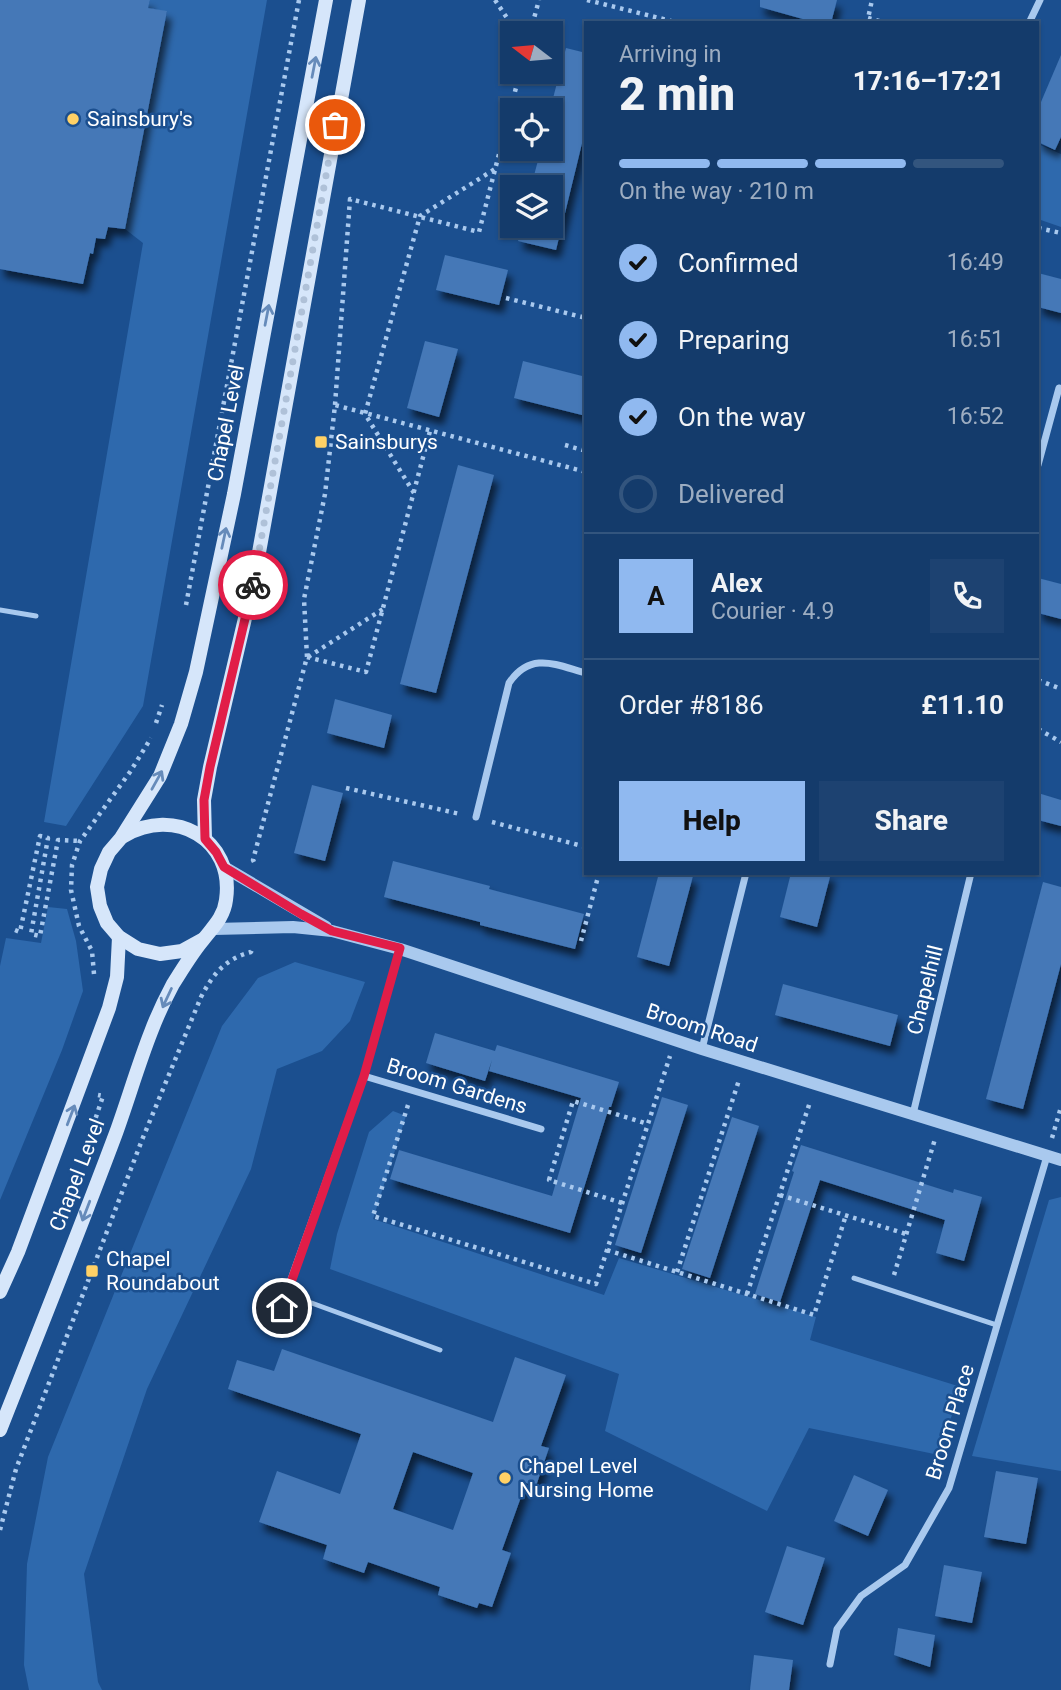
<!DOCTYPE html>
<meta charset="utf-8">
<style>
:root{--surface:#143b6b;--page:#1d4271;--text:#f1f3f6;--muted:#9dadc1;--line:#33557e;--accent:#90b9f0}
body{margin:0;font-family:Roboto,sans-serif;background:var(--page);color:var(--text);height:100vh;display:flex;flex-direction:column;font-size:26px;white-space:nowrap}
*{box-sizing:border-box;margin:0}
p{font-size:23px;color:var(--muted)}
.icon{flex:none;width:38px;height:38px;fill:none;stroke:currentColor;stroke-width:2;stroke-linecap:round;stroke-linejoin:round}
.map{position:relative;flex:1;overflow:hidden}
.panel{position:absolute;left:584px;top:21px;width:455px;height:854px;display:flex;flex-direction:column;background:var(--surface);border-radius:0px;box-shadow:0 2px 5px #0004,0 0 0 2px var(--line)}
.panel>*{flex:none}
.needle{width:46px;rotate:286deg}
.tools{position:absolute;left:500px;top:21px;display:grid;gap:14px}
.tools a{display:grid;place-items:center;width:63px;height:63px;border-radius:0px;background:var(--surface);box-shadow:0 2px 5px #0004,0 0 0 2px var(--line);font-size:35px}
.pin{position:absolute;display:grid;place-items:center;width:60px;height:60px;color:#fff;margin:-30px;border:4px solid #fff;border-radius:50%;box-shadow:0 2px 7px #0007}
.courier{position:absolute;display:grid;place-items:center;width:70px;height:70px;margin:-35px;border:5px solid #e11d48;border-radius:50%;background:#fff;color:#222;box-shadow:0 2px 9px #0007}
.overview em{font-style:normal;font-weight:800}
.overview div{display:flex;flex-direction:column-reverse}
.overview{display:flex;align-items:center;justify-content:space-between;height:119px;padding:0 35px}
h1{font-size:46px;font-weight:800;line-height:52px}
.bar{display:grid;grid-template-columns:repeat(4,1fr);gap:10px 7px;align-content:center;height:84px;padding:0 35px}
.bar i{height:9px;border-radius:5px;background:var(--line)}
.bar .selected{background:var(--accent)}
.bar p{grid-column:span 4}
.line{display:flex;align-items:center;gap:18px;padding:0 35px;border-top:2px solid var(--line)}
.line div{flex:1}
.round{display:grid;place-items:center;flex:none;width:74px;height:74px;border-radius:0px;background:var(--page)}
ol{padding:0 35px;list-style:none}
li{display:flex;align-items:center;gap:21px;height:77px}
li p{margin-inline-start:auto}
li .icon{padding:7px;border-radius:50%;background:var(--accent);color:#111;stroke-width:4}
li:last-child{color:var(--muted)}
li i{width:38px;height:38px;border:4px solid var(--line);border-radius:50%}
.cta{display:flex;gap:14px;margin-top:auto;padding:14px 35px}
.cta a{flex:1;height:80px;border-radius:0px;background:var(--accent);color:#111;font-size:28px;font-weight:800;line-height:80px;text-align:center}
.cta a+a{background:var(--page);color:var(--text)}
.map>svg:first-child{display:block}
</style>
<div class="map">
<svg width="1061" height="1690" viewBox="0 0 1061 1690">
<defs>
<filter id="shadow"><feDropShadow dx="4.5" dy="8" stdDeviation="3.5" flood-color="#0009"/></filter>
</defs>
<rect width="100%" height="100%" fill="#1b4f8f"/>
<g fill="#2e69ad">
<polygon points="150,0 267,0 143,706 66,826 44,822 143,243 125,229 167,12 148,8"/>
<polygon points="1038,144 1061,154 1061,227 1038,219"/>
<polygon points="48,907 67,909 76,941 83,991 62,1050 0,1200 0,966 6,938 41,943"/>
<polygon points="295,962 365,982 350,1021 322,1051 277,1069 251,1169 147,1389 84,1574 98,1682 102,1690 29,1690 24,1665 27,1564 48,1457 222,1026 258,978"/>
<polygon points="393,1111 406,1116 373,1219 604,1295 619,1258 816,1317 810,1340 961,1387 939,1455 809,1428 767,1511 605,1431 619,1374 330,1269 337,1234 369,1132"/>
<polygon points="1061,1197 1061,1471 972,1456 1049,1200"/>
</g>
<g fill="#4478b7" fill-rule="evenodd" filter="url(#shadow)">
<polygon points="0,0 150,0 148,8 167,11 125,229 108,227 105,239 96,238 93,254 90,253 83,284 0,269"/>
<polygon points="760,0 837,0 831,23 817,23 760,7"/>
<polygon points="566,48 586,53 586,127 556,250 518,241 522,226 551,226 551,187 531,187 541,149 551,149 550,110"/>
<polygon points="1061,55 1061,137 1055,150 1038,142 1038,109"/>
<polygon points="445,255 508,270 499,305 436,290"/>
<polygon points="1038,273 1061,279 1061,313 1038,307"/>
<polygon points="425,341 458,349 439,417 407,408"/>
<polygon points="523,361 586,377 586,416 514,398"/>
<polygon points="458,465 494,475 436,693 400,684"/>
<polygon points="1038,578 1061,584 1061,619 1038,613"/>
<polygon points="335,699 392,715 384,748 327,733"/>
<polygon points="312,785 343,793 325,861 294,853"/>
<polygon points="1038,793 1061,800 1061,826 1038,820"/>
<polygon points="393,861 490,886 489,889 584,914 575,949 480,925 480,922 384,897"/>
<polygon points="659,873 681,873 693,876 669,966 637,957"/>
<polygon points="791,873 831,873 817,927 780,917"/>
<polygon points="1043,882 1061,887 1061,964 1023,1109 986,1099"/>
<polygon points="783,984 898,1015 890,1046 775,1015"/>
<polygon points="435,1033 495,1051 497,1045 619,1082 611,1107 609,1107 570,1233 390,1179 399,1150 552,1196 581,1098 489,1071 492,1060 485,1081 426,1063"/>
<polygon points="662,1097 688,1105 641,1253 615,1245"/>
<polygon points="732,1117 759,1126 710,1278 682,1269"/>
<polygon points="801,1145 953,1193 954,1189 982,1197 964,1261 936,1253 945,1220 820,1180 780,1302 755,1294 794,1172 792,1171"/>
<path d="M282,1349L493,1422L515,1357L566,1375L541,1446L549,1448L536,1486L526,1483L502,1550L511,1553L492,1607L479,1603L477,1608L438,1595L440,1587L368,1562L364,1573L323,1559L327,1545L259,1522L277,1471L340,1494L361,1434L228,1389L237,1360L274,1371ZM413,1452L473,1473L453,1530L393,1509Z"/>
<polygon points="996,1471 1038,1478 1026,1544 984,1537"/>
<polygon points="854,1475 888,1490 868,1536 834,1521"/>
<polygon points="787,1546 825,1558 803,1625 765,1612"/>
<polygon points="944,1565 982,1572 972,1623 935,1616"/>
<polygon points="898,1628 935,1635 930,1667 894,1655"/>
<polygon points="754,1655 793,1660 789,1690 750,1690"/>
</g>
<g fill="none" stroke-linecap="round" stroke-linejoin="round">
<g stroke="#a9c9ee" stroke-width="4.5" stroke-dasharray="3.5 5" stroke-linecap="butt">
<polyline points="495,0 517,33"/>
<polyline points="587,0 679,23"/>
<polyline points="868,18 886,23"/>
<polyline points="867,23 872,0"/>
<polyline points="530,33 539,0"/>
<polyline points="1038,228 1061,233"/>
<polyline points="506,298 586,318"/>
<polyline points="335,405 350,199 479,232 520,72"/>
<polyline points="565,445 586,451"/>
<polyline points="414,493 365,414 420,216 495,169"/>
<polyline points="186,605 299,0"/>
<polyline points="307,657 366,672 430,431"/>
<polyline points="308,657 383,609"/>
<polyline points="1038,680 1061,689"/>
<polyline points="156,723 162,705"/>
<polyline points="1038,729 1061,742"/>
<polyline points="346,788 460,814"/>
<polyline points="492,822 586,847"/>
<polyline points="254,862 253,860 307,657 304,599 325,494 335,405 586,472"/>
<polyline points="15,930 20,932 40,836 48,838 31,934 40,936 58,840 80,841"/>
<polyline points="581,941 599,873"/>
<polyline points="94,974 92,951 79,926 71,890 72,865 80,841 130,772 151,738"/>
<polyline points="408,1105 373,1216 596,1284 670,1056"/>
<polyline points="97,1124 94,1123 103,1096 98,1095"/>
<polyline points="1052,1138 1061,1107"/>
<polyline points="780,1195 906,1234"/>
<polyline points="622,1203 549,1180 573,1101 648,1124"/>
<polyline points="607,1250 814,1315 846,1215"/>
<polyline points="677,1272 739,1080"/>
<polyline points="894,1275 935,1139"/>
<polyline points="747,1294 810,1102"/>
<path d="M0,1530L16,1469L142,1140L201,997C213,974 225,959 251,952L253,947"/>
</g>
<g stroke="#a9c9ee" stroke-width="5">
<polyline points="0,610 36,616"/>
<polyline points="854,1278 997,1325"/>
<polyline points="287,1294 440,1350"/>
</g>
<g stroke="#a9c9ee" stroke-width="7">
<polyline points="1029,23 1040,0"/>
<polyline points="1038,465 1059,388"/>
<path d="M476,817L509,683C531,651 556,665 586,673"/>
<polyline points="702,1049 746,873"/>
<polyline points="364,1076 541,1129"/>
<polyline points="913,1114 971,873"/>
<polyline points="276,1321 364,1076 400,949"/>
<polyline points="830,1664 837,1629 861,1596 905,1565 949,1488 1047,1156"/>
</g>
<g stroke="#a9c9ee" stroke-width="12">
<polyline points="224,867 326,927"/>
<polyline points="214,929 293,927 332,931 400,949 702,1049 1061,1160"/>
</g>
<g stroke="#d6e6fa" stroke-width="14">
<polyline points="205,839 204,800 210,767 254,580 359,0"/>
<polyline points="202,940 182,951 160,954 138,949 119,937 107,923 100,906 97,887 101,869 109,852 121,838 160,776 181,724 196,672 234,494 326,0"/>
<polyline points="0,1292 18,1252 109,1008 117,977 119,937"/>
<path d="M0,1430C39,1331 79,1232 116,1133C128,1100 138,1065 151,1032C157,1016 165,999 173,984C182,970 192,953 203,940C213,927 224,917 226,900C235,839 174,806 124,836"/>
</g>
</g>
<defs><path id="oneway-shaft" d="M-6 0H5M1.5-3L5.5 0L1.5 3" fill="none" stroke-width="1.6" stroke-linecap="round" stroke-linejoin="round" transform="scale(1.75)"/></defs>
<g stroke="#668bba">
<use href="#oneway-shaft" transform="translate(314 67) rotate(-79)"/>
<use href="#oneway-shaft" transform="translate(267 315) rotate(-79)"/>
<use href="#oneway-shaft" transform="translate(224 538) rotate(-78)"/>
<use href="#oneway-shaft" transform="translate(157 780) rotate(-61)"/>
<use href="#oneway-shaft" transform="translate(167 998) rotate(115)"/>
<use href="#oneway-shaft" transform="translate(71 1115) rotate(-69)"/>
<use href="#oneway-shaft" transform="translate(86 1211) rotate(111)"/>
</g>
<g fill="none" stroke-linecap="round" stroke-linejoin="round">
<polyline stroke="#afc1d8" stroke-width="7" stroke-dasharray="0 12.6" points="253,585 335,125"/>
<polyline stroke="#e11d48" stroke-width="9" points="253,585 210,767 204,800 205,839 216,852 224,867 301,914 332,931 400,948 364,1076 282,1308"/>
</g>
<g fill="#ffd166" stroke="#1b4f8f" stroke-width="2.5">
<circle cx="73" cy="119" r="7"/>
<rect x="314" y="435" width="14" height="14" rx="3.5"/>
<rect x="85" y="1264" width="14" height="14" rx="3.5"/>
<circle cx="505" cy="1478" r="7"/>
</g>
<g text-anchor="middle" stroke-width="5" stroke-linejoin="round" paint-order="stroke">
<g font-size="21" fill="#fff" stroke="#1b4f8f" text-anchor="start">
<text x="87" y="126">Sainsbury's</text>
<text x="335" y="449">Sainsburys</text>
<text x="106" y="1266">Chapel<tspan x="106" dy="24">Roundabout</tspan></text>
<text x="519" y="1473">Chapel Level<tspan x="519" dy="24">Nursing Home</tspan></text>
</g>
<g font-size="21" fill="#fff" stroke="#1b4f8f">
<text transform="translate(226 423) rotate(-79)" y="7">Chapel Level</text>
<text transform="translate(925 990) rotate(-76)" y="7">Chapelhill</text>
<text transform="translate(702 1028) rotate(18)" y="7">Broom Road</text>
<text transform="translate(457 1086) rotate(17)" y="7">Broom Gardens</text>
<text transform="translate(77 1175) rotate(-69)" y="7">Chapel Level</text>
<text transform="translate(950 1422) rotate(-73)" y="7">Broom Place</text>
</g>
</g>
</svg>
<div class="tools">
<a><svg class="needle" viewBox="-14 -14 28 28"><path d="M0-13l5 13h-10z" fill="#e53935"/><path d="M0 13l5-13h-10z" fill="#9dadc1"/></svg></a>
<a><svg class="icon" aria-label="locate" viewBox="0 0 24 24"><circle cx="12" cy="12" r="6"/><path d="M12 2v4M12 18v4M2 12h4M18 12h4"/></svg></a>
<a><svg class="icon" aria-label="layers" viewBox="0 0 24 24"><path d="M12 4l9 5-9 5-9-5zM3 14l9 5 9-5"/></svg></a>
</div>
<div class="pin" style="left:335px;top:125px;background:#ea580c"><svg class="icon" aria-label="bag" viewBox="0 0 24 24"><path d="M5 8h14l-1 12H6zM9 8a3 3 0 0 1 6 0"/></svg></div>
<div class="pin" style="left:282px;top:1308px;background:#1f2937"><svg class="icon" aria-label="home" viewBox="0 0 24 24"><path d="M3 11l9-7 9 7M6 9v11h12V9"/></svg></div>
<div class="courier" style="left:253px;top:585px"><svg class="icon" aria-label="bike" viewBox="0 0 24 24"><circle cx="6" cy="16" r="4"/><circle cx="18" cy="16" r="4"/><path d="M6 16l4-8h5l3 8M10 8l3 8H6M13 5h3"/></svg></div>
<section class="panel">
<div class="overview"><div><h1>2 min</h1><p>Arriving in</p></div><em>17:16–17:21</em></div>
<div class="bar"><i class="selected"></i><i class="selected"></i><i class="selected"></i><i></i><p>On the way · 210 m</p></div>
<ol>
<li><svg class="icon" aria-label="check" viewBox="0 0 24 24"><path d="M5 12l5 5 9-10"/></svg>Confirmed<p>16:49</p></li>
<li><svg class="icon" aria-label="check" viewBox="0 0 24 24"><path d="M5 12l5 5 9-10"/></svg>Preparing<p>16:51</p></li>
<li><svg class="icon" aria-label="check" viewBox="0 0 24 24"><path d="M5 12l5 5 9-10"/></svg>On the way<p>16:52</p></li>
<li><i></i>Delivered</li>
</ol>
<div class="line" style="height:126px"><b class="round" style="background:var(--accent);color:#111">A</b><div><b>Alex</b><p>Courier · 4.9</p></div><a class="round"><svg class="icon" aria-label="phone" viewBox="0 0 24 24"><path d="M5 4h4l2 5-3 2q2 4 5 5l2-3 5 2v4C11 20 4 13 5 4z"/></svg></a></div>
<div class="line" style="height:91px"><div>Order #8186</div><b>£11.10</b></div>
<div class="cta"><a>Help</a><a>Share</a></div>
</section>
</div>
